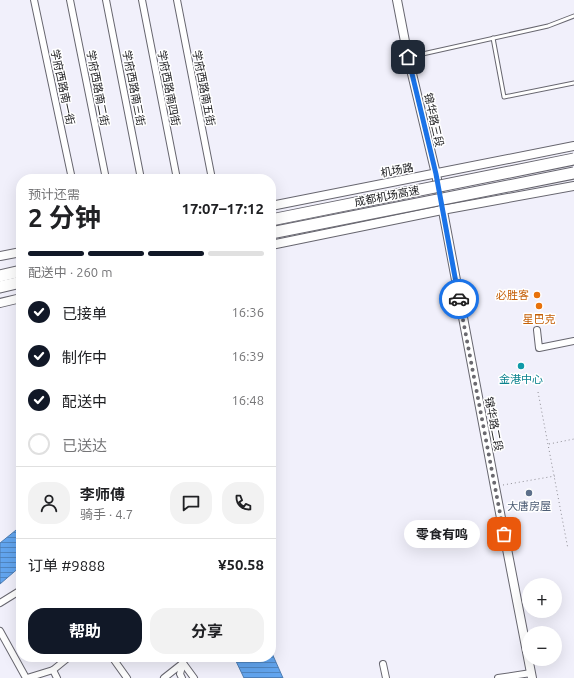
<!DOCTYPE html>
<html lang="zh">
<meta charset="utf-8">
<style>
:root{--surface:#fff;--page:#f2f2f2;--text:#202124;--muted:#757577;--line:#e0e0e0;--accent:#111827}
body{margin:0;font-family:Ubuntu,"Noto Sans SC",sans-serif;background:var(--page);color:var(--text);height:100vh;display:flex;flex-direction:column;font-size:15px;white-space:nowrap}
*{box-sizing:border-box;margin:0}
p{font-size:13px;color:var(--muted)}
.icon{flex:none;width:22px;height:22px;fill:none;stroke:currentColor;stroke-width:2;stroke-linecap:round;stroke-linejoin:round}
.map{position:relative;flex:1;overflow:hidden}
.sheet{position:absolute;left:16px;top:174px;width:260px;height:488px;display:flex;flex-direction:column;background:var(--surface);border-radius:16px;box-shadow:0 4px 16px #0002}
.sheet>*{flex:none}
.buttons{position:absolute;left:522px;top:578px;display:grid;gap:8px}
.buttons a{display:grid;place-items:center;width:40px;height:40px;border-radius:50%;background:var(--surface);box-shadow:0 4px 16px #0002;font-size:20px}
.pin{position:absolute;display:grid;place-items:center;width:34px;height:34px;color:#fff;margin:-17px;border-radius:8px;box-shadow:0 2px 6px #0006}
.courier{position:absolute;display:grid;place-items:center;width:40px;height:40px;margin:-20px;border:3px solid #1a73e8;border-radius:50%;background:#fff;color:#222;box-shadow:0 1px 5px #0007}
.bubble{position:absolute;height:28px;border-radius:14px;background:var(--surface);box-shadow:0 4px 16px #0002;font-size:13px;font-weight:700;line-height:28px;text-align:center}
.headline em{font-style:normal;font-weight:700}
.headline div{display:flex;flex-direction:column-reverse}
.headline{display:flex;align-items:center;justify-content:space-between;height:68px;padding:0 12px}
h1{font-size:26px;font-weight:700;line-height:30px}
.bar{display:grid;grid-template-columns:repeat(4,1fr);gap:6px 4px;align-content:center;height:48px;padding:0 12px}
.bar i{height:5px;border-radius:3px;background:var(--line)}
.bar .active{background:var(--accent)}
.bar p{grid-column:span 4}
.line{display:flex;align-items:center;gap:10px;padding:0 12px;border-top:1px solid var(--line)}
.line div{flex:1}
.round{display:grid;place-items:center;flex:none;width:42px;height:42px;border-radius:16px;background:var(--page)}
ol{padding:0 12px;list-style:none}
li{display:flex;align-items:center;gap:12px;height:44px}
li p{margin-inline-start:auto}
li .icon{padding:4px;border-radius:50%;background:var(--accent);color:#fff;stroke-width:4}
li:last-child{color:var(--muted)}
li i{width:22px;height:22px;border:2px solid var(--line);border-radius:50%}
.cta{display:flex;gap:8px;margin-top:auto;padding:8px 12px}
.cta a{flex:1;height:46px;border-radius:16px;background:var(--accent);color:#fff;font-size:16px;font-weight:700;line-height:46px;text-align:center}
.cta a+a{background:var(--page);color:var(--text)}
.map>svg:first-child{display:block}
</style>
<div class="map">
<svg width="574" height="678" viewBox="0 0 574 678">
<defs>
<pattern id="water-rules" width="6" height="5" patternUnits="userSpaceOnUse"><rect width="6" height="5" fill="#62a5ef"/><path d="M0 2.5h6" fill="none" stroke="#5086c1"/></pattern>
</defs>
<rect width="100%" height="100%" fill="#f1f0fb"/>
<g fill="url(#water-rules)" stroke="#4e7db2">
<polygon points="21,526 21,566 0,584 0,543"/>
<polygon points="271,651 283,678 244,678 234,657 271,657"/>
</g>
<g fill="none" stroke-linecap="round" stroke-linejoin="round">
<defs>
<g id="lane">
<polyline points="493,38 504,97 574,83"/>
<polyline points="409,57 548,26 574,16"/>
</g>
<g id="street">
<polyline points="34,0 72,179"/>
<polyline points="70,0 106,179"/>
<polyline points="106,0 141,179"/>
<polyline points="142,0 177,179"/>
<polyline points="177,0 212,179"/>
<polyline points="537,330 539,348 574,341"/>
<polyline points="0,603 21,590"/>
<polyline points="0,631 26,678"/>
<polyline points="112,657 127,678"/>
<polyline points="180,657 183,663 194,678"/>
<polyline points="383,664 386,678"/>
<polyline points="53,670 57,678"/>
<polyline points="27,678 53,670 69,657"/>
<polyline points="164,678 183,663"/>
<polyline points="182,678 180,674 183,663"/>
<polyline points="498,678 531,673"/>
</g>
<g id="secondary">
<polyline points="397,0 408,57 436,174 495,487 532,678"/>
<polyline points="271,206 574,146"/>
<polyline points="271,245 442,210 574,186"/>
<polyline points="0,256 21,252"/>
<polyline points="0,303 21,298"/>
</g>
<g id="highway">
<polyline points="0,276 21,271"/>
<polyline points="0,287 21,282"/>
</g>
</defs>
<use href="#lane" stroke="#67666f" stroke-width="5"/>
<use href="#street" stroke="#67666f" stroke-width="8"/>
<use href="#secondary" stroke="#67666f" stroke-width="10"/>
<use href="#highway" stroke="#67666f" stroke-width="13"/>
<g stroke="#8d8c93" stroke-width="1" stroke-dasharray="1 3" stroke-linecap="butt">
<polyline points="538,392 568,549"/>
<polyline points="549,444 574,439"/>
<polyline points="503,485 555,476"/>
</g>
<use href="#lane" stroke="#fff" stroke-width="3"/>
<use href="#street" stroke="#fff" stroke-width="6"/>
<use href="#secondary" stroke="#fff" stroke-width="8"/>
<use href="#highway" stroke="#fff" stroke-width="11"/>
<defs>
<g id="highway-bridge">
<polyline points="271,220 574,159"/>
<polyline points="271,233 574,173"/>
</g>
</defs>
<use href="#highway-bridge" stroke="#67666f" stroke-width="13" stroke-linecap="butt"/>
<use href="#highway-bridge" stroke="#fff" stroke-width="11"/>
</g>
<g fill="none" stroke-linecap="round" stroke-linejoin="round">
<polyline stroke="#6a696f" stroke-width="4" stroke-dasharray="0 7.2" points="459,299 504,534"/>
<polyline stroke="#1a73e8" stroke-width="5" points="408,57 436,174 459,299"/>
</g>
<g fill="#e8710a" stroke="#fff" stroke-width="1.5">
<circle cx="537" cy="295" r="4"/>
<circle cx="539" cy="306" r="4"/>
</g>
<circle fill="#0f9aa8" stroke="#fff" stroke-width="1.5" cx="521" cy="366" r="4"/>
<circle fill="#5c6f8a" stroke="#fff" stroke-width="1.5" cx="529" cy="493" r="4"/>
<g text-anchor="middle" stroke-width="3" stroke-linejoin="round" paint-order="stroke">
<g font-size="11" fill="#212124" stroke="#fff">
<text transform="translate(63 87) rotate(78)" y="4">学府西路南一街</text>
<text transform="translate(98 88) rotate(79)" y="4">学府西路南二街</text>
<text transform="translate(134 88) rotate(79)" y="4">学府西路南三街</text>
<text transform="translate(169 88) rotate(79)" y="4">学府西路南四街</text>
<text transform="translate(204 88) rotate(79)" y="4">学府西路南五街</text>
<text transform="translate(434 120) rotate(77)" y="4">锦华路三段</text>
<text transform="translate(397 170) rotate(-11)" y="4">机场路</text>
<text transform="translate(387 196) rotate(-11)" y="4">成都机场高速</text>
<text transform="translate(494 424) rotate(79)" y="4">锦华路二段</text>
</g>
<g font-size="11" fill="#c56008" stroke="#fff" text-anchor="end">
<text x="529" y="299">必胜客</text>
<text x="539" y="323" text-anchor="middle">星巴克</text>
</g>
<g font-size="11" fill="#0d838f" stroke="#fff">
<text x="521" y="383">金港中心</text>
</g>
<g font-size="11" fill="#4e5e75" stroke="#fff">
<text x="529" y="510">大唐房屋</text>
</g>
</g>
</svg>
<div class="buttons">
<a>+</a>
<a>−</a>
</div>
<div class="pin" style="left:504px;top:534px;background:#ea580c"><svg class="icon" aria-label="bag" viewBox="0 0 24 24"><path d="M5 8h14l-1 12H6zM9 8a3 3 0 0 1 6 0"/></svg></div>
<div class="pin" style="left:408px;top:57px;background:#1f2937"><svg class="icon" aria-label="home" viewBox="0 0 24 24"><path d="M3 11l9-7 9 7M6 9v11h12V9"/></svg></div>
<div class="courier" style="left:459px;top:299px"><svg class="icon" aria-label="car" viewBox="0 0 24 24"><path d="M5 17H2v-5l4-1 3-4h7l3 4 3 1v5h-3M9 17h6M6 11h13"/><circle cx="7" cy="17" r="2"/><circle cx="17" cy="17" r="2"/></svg></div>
<div class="bubble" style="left:404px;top:520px;width:76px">零食有鸣</div>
<section class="sheet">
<div class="headline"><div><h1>2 分钟</h1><p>预计还需</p></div><em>17:07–17:12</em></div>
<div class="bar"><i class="active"></i><i class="active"></i><i class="active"></i><i></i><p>配送中 · 260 m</p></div>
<ol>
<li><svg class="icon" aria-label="check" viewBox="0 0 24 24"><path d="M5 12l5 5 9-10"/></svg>已接单<p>16:36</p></li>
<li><svg class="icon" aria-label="check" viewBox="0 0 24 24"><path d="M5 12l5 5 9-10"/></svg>制作中<p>16:39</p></li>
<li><svg class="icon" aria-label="check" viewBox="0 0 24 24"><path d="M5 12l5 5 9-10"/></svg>配送中<p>16:48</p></li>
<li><i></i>已送达</li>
</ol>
<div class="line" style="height:72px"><a class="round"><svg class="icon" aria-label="person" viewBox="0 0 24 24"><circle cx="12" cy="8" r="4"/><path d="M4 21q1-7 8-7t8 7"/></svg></a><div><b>李师傅</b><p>骑手 · 4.7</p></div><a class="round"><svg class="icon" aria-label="chat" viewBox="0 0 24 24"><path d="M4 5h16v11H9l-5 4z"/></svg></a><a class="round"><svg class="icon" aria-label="phone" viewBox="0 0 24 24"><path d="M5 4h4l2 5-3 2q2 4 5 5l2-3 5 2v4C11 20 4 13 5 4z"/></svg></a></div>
<div class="line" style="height:52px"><div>订单 #9888</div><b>¥50.58</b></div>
<div class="cta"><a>帮助</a><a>分享</a></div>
</section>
</div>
